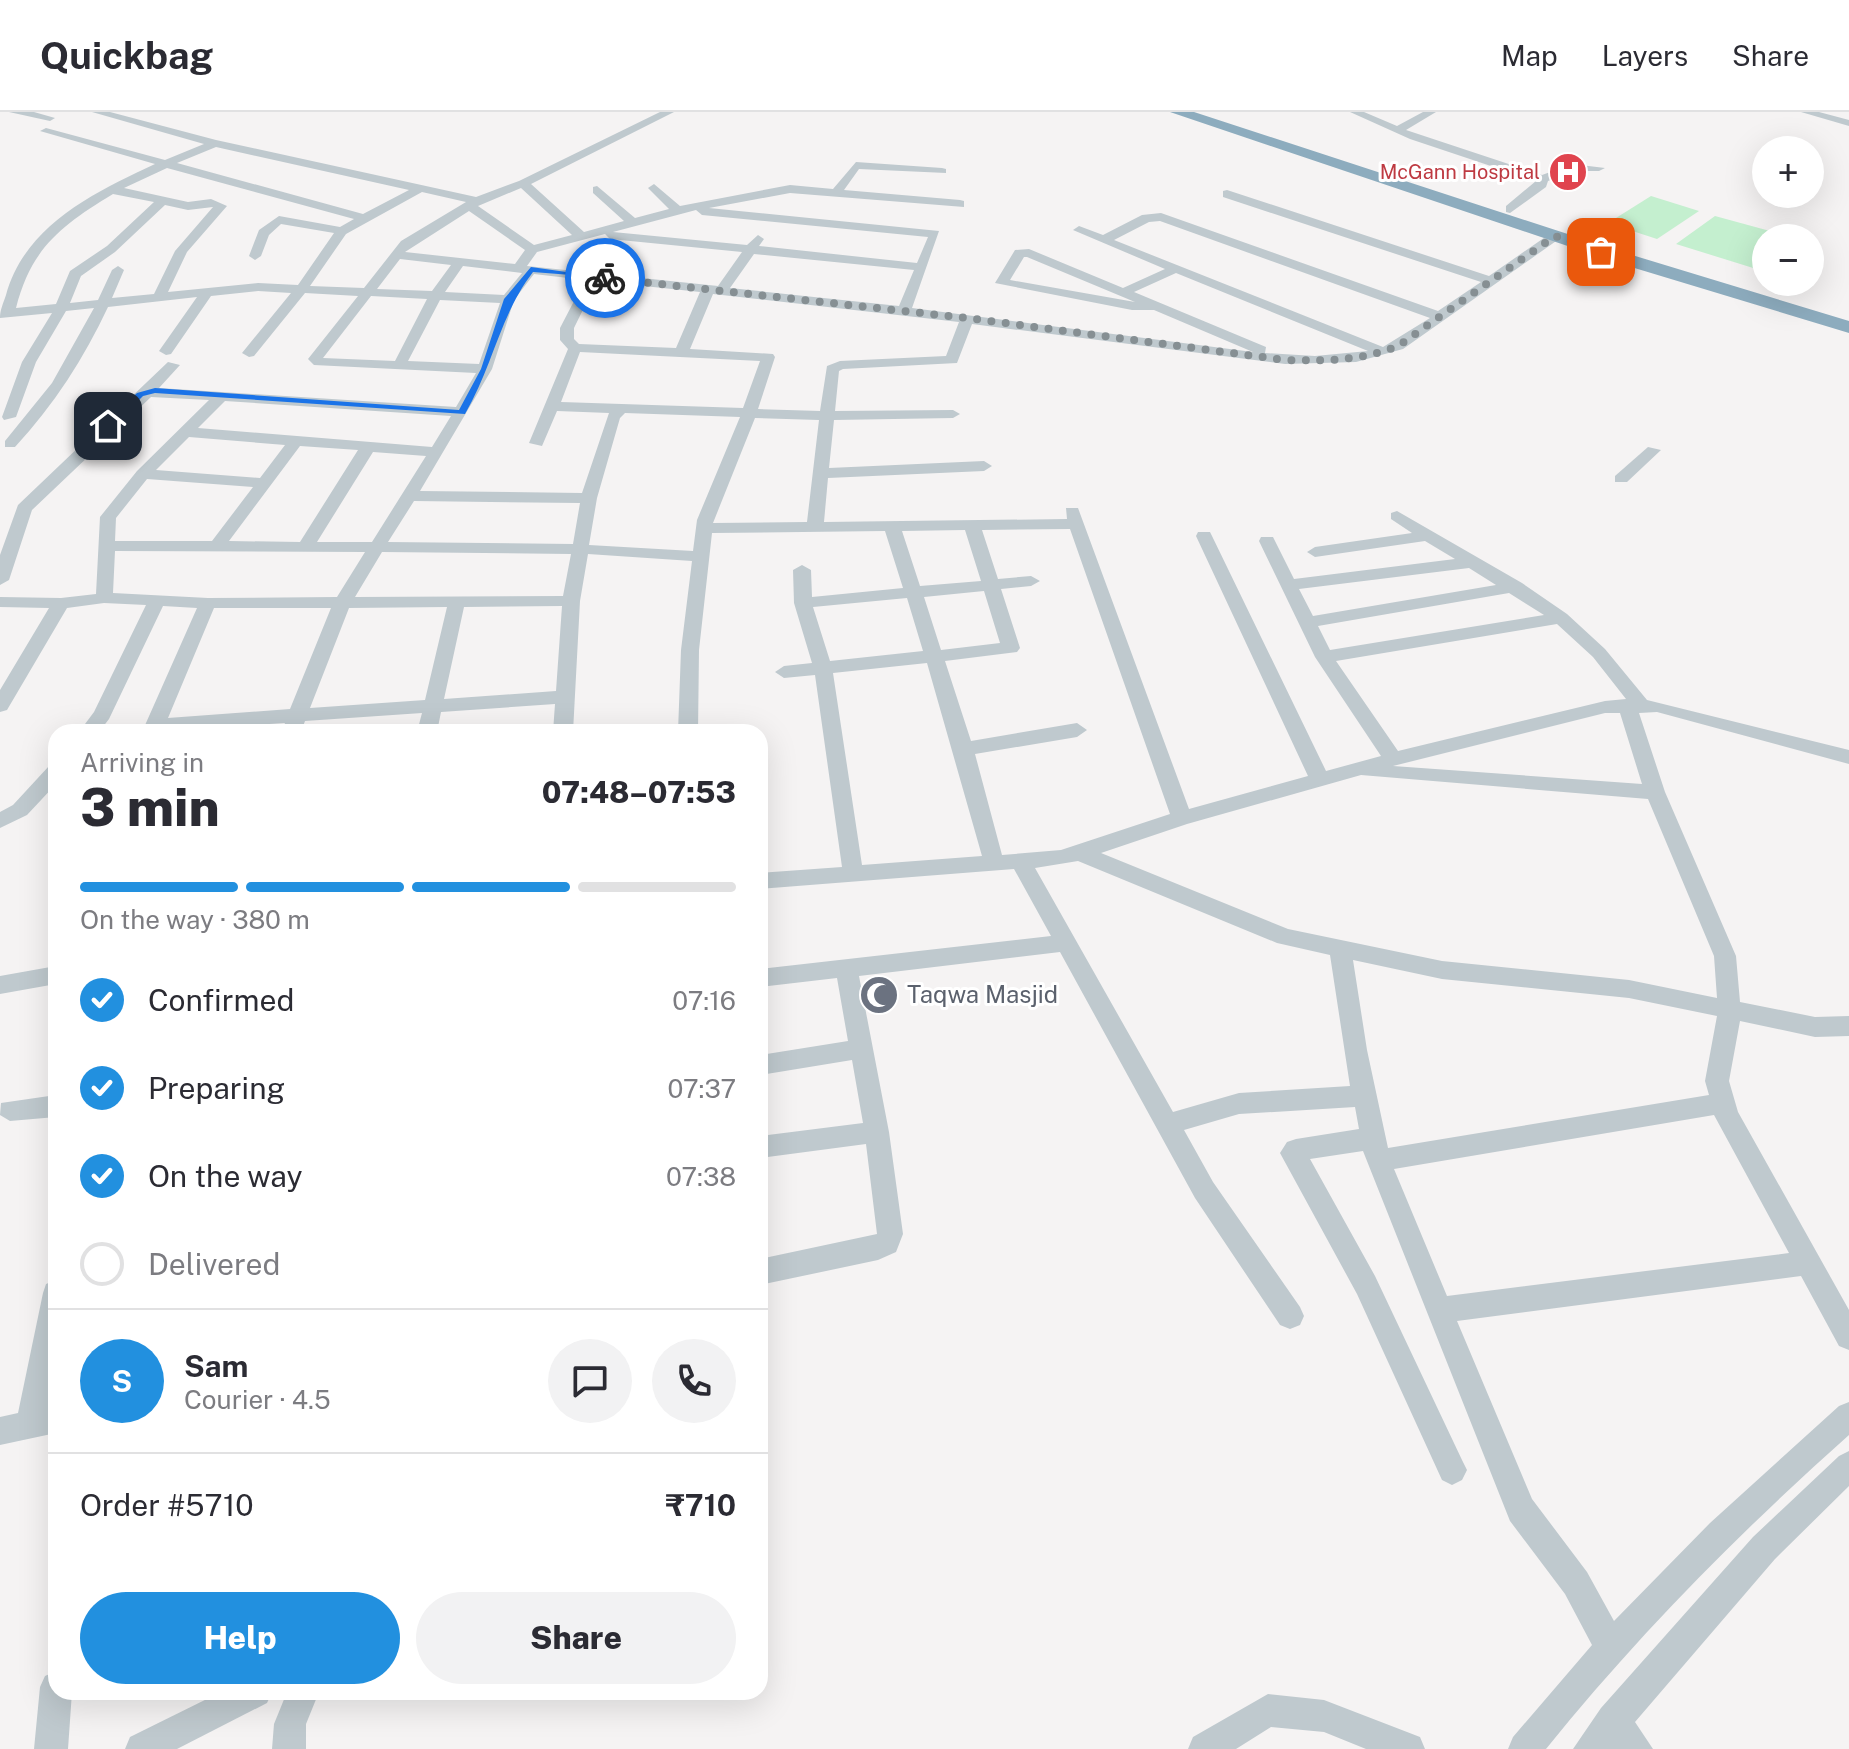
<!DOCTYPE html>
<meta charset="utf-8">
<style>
:root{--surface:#fff;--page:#f2f2f3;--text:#2b2b33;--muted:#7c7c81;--line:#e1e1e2;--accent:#2290df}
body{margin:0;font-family:"Public Sans",sans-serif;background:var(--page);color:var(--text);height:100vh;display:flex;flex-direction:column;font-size:30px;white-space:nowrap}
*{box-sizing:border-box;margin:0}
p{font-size:26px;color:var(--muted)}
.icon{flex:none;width:44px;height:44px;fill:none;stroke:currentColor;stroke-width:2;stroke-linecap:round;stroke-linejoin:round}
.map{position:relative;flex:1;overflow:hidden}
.panel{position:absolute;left:48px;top:612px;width:720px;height:976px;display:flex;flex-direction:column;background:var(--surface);border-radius:24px;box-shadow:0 8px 32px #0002}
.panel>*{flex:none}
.fabs{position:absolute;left:1752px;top:24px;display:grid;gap:16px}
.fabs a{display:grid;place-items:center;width:72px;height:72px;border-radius:50%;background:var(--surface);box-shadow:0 8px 32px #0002;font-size:40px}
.pin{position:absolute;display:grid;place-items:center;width:68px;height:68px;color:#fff;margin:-34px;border-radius:16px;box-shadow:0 4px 12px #0006}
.courier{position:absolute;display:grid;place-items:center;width:80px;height:80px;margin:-40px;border:6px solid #1a73e8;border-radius:50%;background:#fff;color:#222;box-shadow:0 2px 10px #0007}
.overview em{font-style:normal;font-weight:800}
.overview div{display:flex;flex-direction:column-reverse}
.overview{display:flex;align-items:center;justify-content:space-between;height:136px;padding:0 32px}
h1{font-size:52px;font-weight:800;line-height:60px}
.bar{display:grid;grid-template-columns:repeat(4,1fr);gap:12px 8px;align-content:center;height:96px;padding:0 32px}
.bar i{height:10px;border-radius:6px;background:var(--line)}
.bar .on{background:var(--accent)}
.bar p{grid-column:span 4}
.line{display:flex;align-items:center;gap:20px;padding:0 32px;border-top:2px solid var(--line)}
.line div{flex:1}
.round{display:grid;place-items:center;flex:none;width:84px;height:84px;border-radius:42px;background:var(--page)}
ol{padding:0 32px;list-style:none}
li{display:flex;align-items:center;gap:24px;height:88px}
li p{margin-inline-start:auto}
li .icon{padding:8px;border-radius:50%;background:var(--accent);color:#fff;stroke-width:4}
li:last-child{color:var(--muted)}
li i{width:44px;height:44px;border:4px solid var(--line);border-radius:50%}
.button{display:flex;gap:16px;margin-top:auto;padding:16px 32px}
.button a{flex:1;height:92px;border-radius:48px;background:var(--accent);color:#fff;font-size:32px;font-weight:800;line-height:92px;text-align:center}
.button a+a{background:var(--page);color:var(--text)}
header{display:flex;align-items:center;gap:48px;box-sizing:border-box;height:112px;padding:0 40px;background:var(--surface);border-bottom:2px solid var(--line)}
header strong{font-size:38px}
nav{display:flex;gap:44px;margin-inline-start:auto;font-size:28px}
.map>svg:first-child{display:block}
</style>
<header>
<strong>Quickbag</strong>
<nav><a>Map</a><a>Layers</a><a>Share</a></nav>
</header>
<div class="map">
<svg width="1849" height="1637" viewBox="0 0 1849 1637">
<rect width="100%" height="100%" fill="#f5f3f3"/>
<g fill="#c4efcf">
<polygon points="1651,84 1699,99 1657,127 1608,111"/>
<polygon points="1715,104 1796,126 1766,126 1766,160 1676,132"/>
</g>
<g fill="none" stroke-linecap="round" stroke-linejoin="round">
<g fill="#bfc9ce" fill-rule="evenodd">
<polygon points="9,0 34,0 55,6 50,9"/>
<path d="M92,0H110L216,28L476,85L519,69L660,0H674L531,72L584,120L624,109L593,81V75L597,74L635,106L669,97L648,76L654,72L680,94L790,73L833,77L856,50L942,56L946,57V61L859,57L844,78L960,88L964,89V95L790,81L709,96L939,119L912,196L1253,240L1154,198H1132L995,171L1015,138L1029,137L1123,176L1165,157L1073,118L1079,114L1103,123L1142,103L1161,101L1438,199L1481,170L1223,85V79L1227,78L1489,164L1551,121H1559V127L1403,237L1356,250L1285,252L972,212L957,251L843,257L839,259L835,299L953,298L960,302L953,306L834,308L829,356L984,349L992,354L984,359L828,366L824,410L1067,407L1066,396H1078L1189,697L1308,664L1196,424L1198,420H1210L1212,424L1326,659L1381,644L1315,545L1259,429L1261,425H1273L1294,467L1455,447L1425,429L1315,445L1307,440L1315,435L1412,421L1391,407V401L1397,399L1522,471L1567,502L1605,537L1647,588L1849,638V652L1657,600L1639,601L1665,680L1736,844L1740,890L1815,905L1849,904V924L1815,925L1740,909L1729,969L1738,1000L1849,1198V1238L1839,1234L1801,1164L1457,1209L1532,1387L1587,1460L1614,1509L1710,1411L1839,1294L1849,1290V1323C1740,1420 1638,1523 1546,1637H1508L1513,1625L1592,1533L1565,1482L1510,1409L1363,1039L1310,1047L1375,1164L1462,1348L1467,1358L1462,1368L1452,1373L1442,1368L1357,1182L1280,1041L1287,1030L1296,1027L1359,1017L1355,995L1239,1002L1184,1018L1213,1070L1300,1195L1304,1204L1300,1213L1290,1217L1280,1213L1195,1086L1060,840L859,864L889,1020L903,1122L896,1140L878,1148L760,1173V1147L877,1122L866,1032L760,1046V1024L863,1011L852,948L760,963V943L848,929L837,866L760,875V857L1051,824L1014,757L760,777V761L842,755L815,563L784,566L775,560L784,554L812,551L794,491L793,458L802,453L811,458L812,485L903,476L885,419L712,421L699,538L698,620H678L681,538L692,449L588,442L580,489L573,620H553L555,592L441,600L437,620H417L422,601L305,609L301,620H281L285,611L142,620L197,496L163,494L109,607L99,620H79L94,600L146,493L104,491L67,496L7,598L0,600V578L49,496L0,495V485L61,486L96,482L100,405L137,359L209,288L151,285L32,398L9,468L0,473V443L18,393L168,250L180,253L159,276L456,295L476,261L314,253L308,247L358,184L305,181L254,244L249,245L242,241L291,181L258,179L211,184L171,242L166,243L159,239L197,185L108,195C84,246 54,293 15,335H5V329L52,271L94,196L66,199L36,250L16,305L4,308L2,305L22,250L52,201L0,206C0,198 3,192 6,183C25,113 95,80 155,52L40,19L46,16L165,48L204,32ZM216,35L409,78L363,102L177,51ZM167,56L354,107L340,115L279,104L259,118L249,144L255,148L261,144L269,123L281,112L334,121L298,173L258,171L168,180L187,140L227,94L211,87L188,90L124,76ZM521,76L572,123L534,133L478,94ZM422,80L466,90L401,129L364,176L310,174L346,122ZM113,82L154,90L107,134L70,159L56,192L16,196C31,136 62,113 113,82ZM165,93L188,98L213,95L175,139L154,182L112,186L124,158L118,154L112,158L98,188L70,191L81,164L115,140ZM696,98L702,103L928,125L917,151L759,134L764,127L758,123L747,133L613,120ZM469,99L525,138L515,152L405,140ZM1160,109L1430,206L1383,235L1114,128L1149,110ZM605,122L610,127L742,140L718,174L527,154L537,140ZM754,142L914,158L899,194L730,176ZM1024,145H1027L1135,190L1010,168ZM400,147L451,153L432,179L377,177ZM463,154L522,161L504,183L445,180ZM1176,161L1368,239L1315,244L1265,241L1266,235L1134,180ZM534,162L585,168L560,216V228L568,237L529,331L542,334L557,299L609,301L582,381L420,379L492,257L514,188ZM597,169L700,180L676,236L579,232L574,227V216ZM713,182L959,210L946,244L840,249L827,254L820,299L758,297L775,245L773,242L690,237ZM371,184L427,187L395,249L323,246ZM440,188L500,191L479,252L408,249ZM580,240L760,249L743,296L561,290ZM225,289L451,304L432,335L198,316ZM625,301L740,305L697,408L693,439L589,433L597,386L620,306ZM755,306L819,308L807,410L713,411ZM189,325L285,333L260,366L156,358ZM300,334L358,338L300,430L229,429ZM373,340L426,344L372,430H317ZM147,367L253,375L212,429H115L116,406ZM414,389L580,391L573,432L388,430ZM1070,417L1170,702L1061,738L1002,743L975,642L1077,625L1087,618L1077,611L971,629L945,549L1017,540L1020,536L1001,477L1031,474L1040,469L1031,464L998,467L982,418ZM965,418L981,469L920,474L902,419ZM115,439L365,440L337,485L208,486L113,481ZM382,440L571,442L563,484L355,485ZM1469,456L1496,473L1313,504L1299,477ZM984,479L1000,531L941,538L924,485ZM1509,481L1544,503L1330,538L1318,514ZM907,486L923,539L830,549L813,495ZM562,494L556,579L444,587L464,495ZM447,495L425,588L310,596L349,496ZM214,496H331L290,597L168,606ZM1557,512L1593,545L1626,587L1605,589L1398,639L1336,549ZM927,551L982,744L862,753L833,561ZM1605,601H1620L1642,672L1393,654ZM1361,663L1648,687L1714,844L1717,886L1629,868L1442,849L1288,817L1101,741L1187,712ZM1078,749L1277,831L1330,843L1350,974L1239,981L1173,1000L1035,756ZM1353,848L1442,867L1629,886L1717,904L1705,969L1709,983L1388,1036L1367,938ZM1714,1003L1789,1141L1447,1184L1394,1057Z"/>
<polygon points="1350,0 1364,0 1397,14 1423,0 1436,0 1406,18 1542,63 1572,52 1605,56 1599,59 1573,59 1548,69 1546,75 1510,101 1506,100 1506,94 1536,69 1410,27"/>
<polygon points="1801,0 1819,0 1849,8 1849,14"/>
<polygon points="1648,335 1661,338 1627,370 1615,370 1615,364"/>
<polygon points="56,652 56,672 27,703 0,716 0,700 13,693 49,654"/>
<polygon points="56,854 56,872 0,882 0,864"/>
<polygon points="56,983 56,1005 10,1009 0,1003 1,991"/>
<polygon points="56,1168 56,1252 48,1294 56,1293 56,1321 0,1333 0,1305 18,1301 43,1181 46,1172"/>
<polygon points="1849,1339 1849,1374 1775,1447 1635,1610 1653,1637 1573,1637 1601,1596 1753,1425 1839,1344"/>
<polygon points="56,1559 56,1580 72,1580 68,1637 34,1637 40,1575 45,1564"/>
<polygon points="221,1580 272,1580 267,1591 177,1637 125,1637 130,1625"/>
<polygon points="287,1580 319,1580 306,1612 306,1637 272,1637 274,1612"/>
<polygon points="1268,1582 1324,1588 1420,1625 1425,1637 1366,1637 1324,1620 1271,1615 1236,1637 1188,1637 1193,1625"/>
</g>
<polygon fill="#8dacbe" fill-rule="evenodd" points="1170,0 1194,0 1632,143 1849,209 1849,221 1618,151"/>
</g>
<path fill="#1a73e8" d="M531,155L609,166L533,160C500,203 493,254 465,302L155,281L143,284L111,316L103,314L137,281L155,276L459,298L481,257L504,187Z"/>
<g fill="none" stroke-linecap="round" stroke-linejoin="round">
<path stroke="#868f93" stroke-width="8" stroke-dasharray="0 14.4" d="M605,166L967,206L1285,248C1326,249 1360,249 1398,234L1555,124L1601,140"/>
</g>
<defs>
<symbol id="hospital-disc" viewBox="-11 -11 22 22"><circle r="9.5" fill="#e0444e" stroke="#fff"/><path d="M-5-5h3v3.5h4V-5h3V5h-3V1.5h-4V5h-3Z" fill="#fff"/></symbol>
<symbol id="mosque-disc" viewBox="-11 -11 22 22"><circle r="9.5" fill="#6b7280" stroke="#fff"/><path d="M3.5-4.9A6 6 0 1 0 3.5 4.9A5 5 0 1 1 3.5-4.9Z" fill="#fff"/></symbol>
</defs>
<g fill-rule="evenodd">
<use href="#hospital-disc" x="1546" y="38" width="44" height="44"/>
<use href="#mosque-disc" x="857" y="861" width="44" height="44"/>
</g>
<g text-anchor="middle" stroke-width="6" stroke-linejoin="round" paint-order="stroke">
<g font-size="20" fill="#be3a42" stroke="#fff" text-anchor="end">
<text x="1540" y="67">McGann Hospital</text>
</g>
<g font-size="24" fill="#5b616d" stroke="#fff" text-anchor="start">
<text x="907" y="891">Taqwa Masjid</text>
</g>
</g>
</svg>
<div class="fabs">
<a>+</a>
<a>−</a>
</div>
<div class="pin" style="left:1601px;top:140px;background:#ea580c"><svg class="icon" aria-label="bag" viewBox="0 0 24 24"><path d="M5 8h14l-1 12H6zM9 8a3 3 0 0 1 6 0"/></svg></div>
<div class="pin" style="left:108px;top:314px;background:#1f2937"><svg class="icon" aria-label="home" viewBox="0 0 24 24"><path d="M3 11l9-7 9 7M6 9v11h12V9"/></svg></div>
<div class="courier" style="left:605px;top:166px"><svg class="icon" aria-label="bike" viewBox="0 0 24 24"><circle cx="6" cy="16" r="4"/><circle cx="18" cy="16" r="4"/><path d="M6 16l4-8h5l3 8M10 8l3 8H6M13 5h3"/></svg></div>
<section class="panel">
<div class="overview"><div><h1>3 min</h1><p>Arriving in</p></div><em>07:48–07:53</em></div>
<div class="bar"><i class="on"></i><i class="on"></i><i class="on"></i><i></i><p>On the way · 380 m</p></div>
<ol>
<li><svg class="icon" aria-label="check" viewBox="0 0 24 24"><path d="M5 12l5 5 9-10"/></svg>Confirmed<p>07:16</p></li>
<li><svg class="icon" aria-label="check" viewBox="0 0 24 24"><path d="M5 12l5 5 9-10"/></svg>Preparing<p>07:37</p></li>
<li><svg class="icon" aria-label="check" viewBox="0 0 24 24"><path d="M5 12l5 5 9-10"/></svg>On the way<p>07:38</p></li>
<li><i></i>Delivered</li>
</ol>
<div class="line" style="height:144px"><b class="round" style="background:var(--accent);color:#fff">S</b><div><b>Sam</b><p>Courier · 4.5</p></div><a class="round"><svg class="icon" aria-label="chat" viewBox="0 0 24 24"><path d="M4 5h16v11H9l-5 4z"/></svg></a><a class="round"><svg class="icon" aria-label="phone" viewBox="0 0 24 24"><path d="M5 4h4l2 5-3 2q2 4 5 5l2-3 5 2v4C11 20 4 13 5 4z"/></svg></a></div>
<div class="line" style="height:104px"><div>Order #5710</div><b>₹710</b></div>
<div class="button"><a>Help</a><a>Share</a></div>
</section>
</div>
